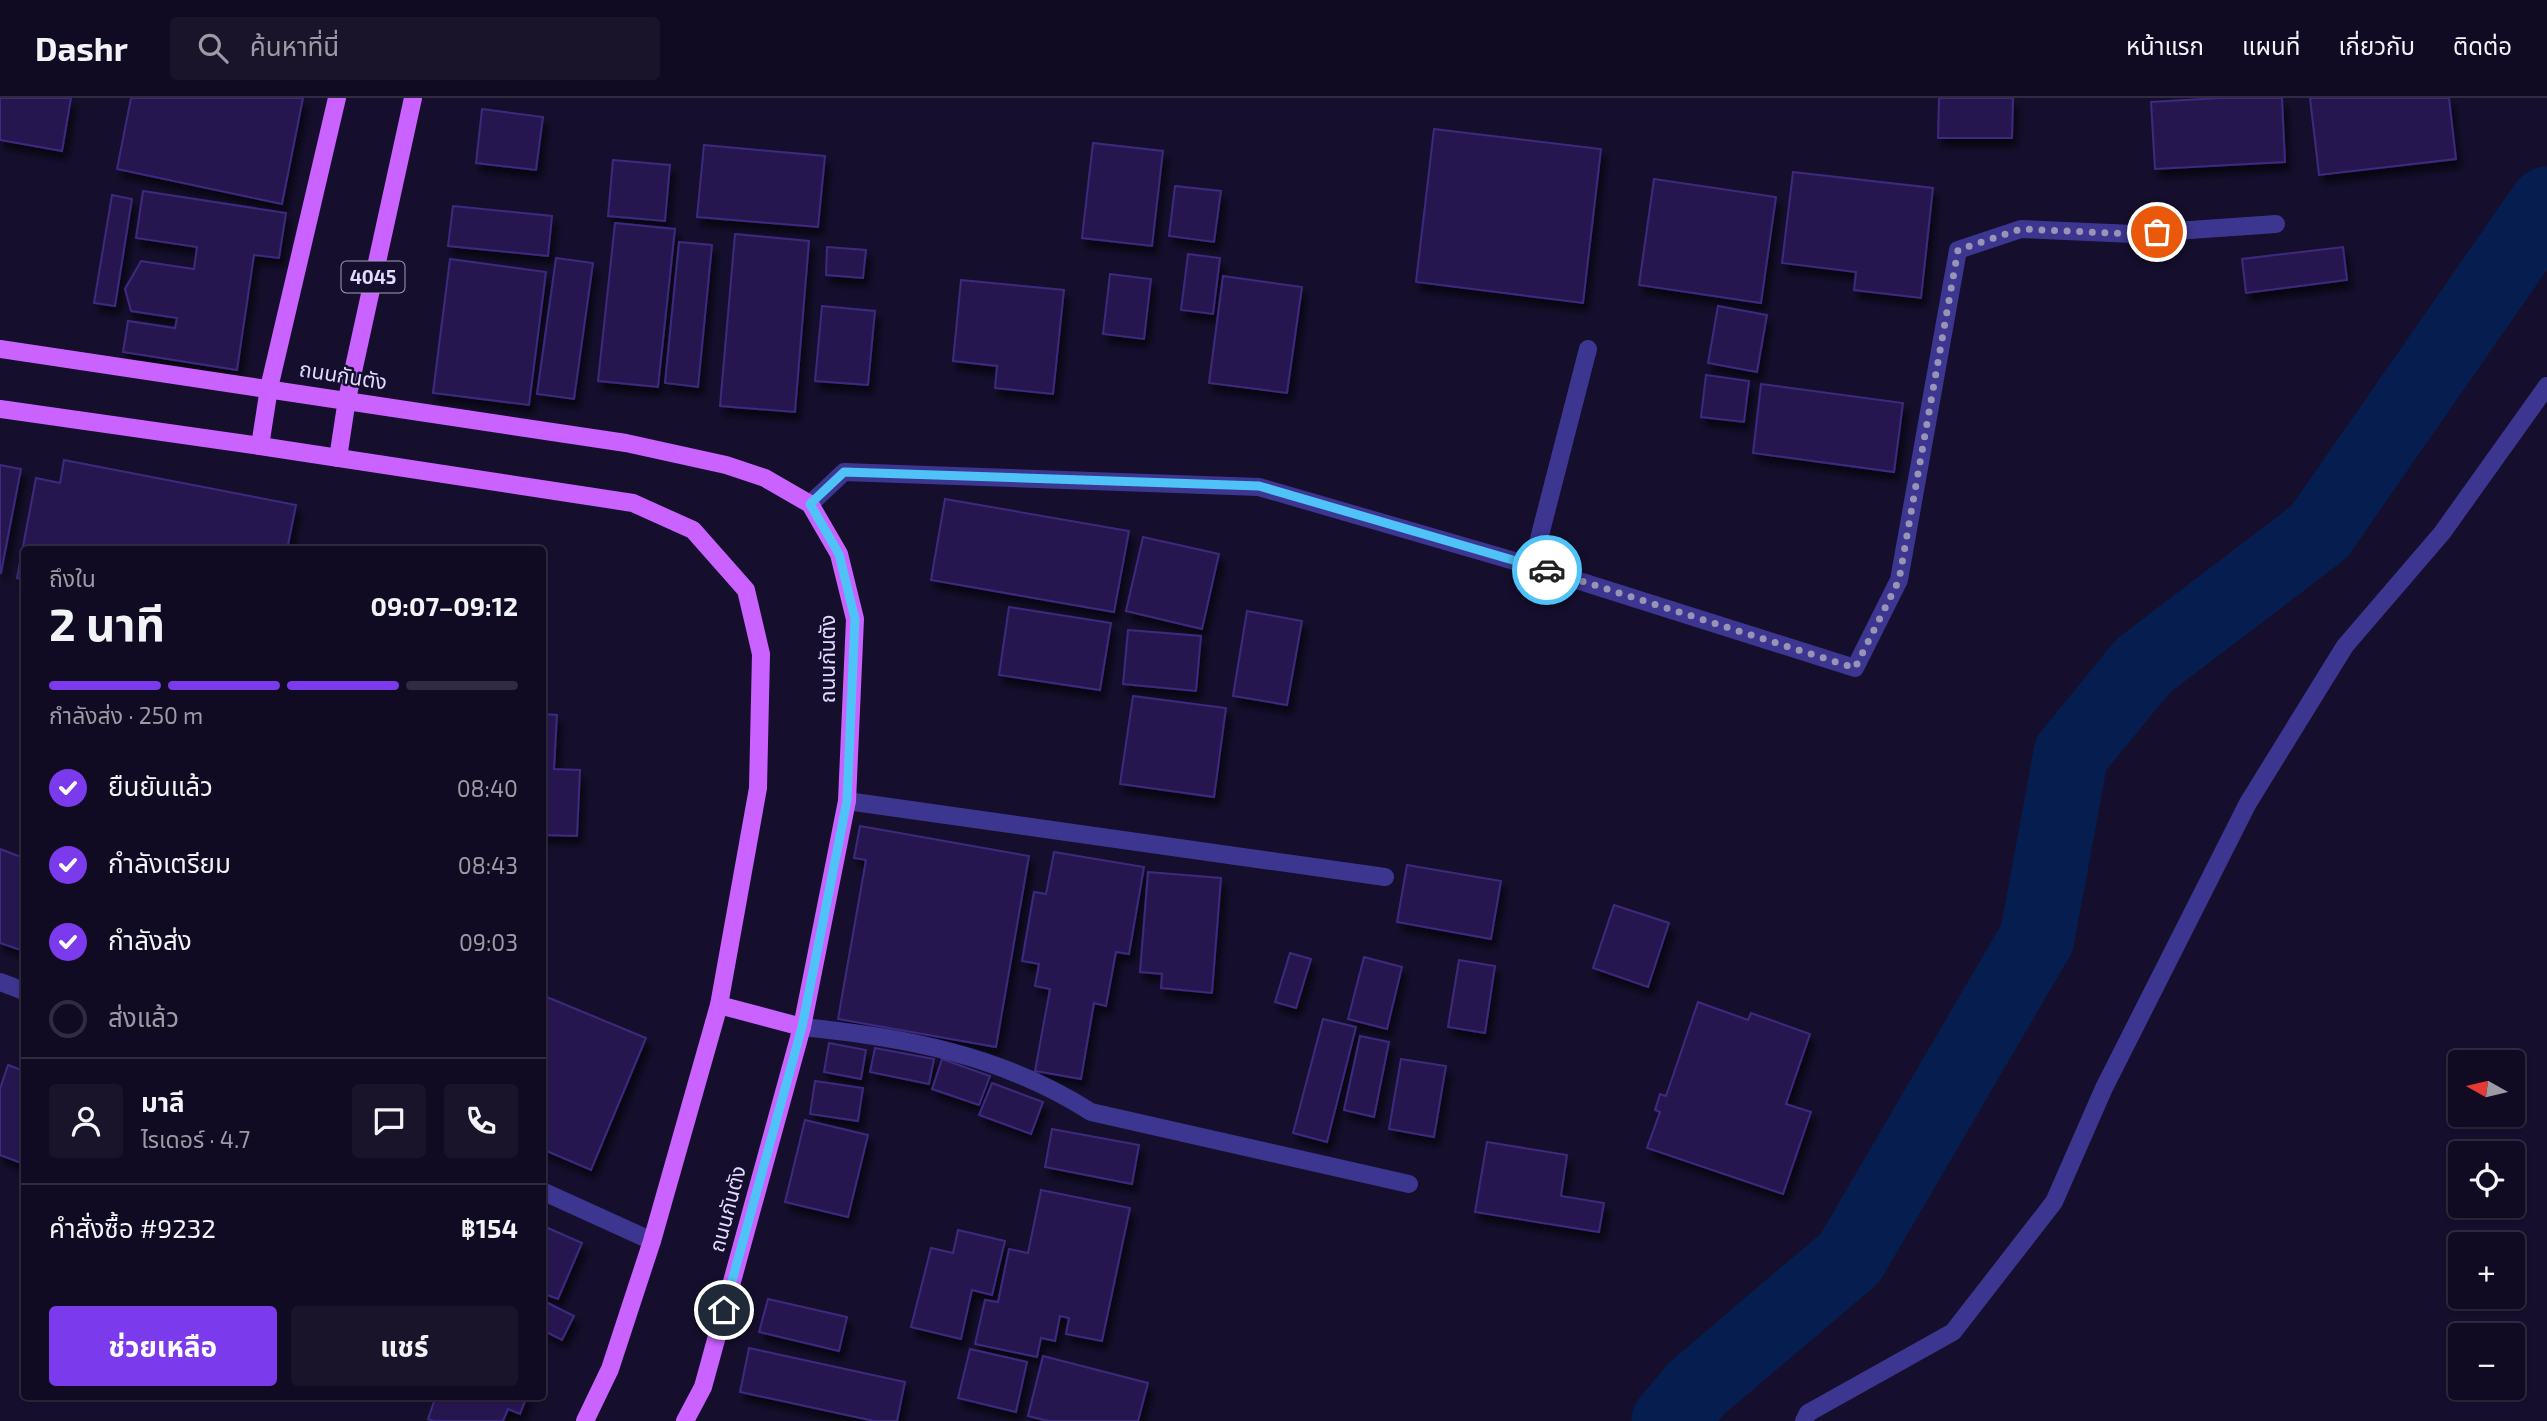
<!DOCTYPE html>
<html lang="th">
<meta charset="utf-8">
<style>
:root{--surface:#100b22;--page:#19142a;--text:#f1f3f6;--muted:#9c9ba5;--line:#302b40;--accent:#7c3aed}
body{margin:0;font-family:"Exo 2","Noto Sans Thai",sans-serif;background:var(--page);color:var(--text);height:100vh;display:flex;flex-direction:column;font-size:26px;white-space:nowrap}
*{box-sizing:border-box;margin:0}
p{font-size:23px;color:var(--muted)}
.icon{flex:none;width:38px;height:38px;fill:none;stroke:currentColor;stroke-width:2;stroke-linecap:round;stroke-linejoin:round}
.map{position:relative;flex:1;overflow:hidden}
.drawer{position:absolute;left:21px;top:448px;width:525px;height:854px;display:flex;flex-direction:column;background:var(--surface);border-radius:7px;box-shadow:0 2px 5px #0004,0 0 0 2px var(--line)}
.drawer>*{flex:none}
.needle{width:46px;rotate:278deg}
.controls{position:absolute;left:2448px;top:952px;display:grid;gap:14px}
.controls a{display:grid;place-items:center;width:77px;height:77px;border-radius:7px;background:var(--surface);box-shadow:0 2px 5px #0004,0 0 0 2px var(--line);font-size:35px}
.pin{position:absolute;display:grid;place-items:center;width:60px;height:60px;color:#fff;margin:-30px;border:4px solid #fff;border-radius:50%;box-shadow:0 2px 7px #0007}
.courier{position:absolute;display:grid;place-items:center;width:70px;height:70px;margin:-35px;border:5px solid #4fc3f7;border-radius:50%;background:#fff;color:#222;box-shadow:0 2px 9px #0007}
.overview em{font-style:normal;font-weight:700}
.overview div{display:flex;flex-direction:column-reverse}
.overview{display:flex;align-items:center;justify-content:space-between;height:119px;padding:0 28px}
h1{font-size:46px;font-weight:700;line-height:52px}
.bar{display:grid;grid-template-columns:repeat(4,1fr);gap:10px 7px;align-content:center;height:84px;padding:0 28px}
.bar i{height:9px;border-radius:5px;background:var(--line)}
.bar .current{background:var(--accent)}
.bar p{grid-column:span 4}
.line{display:flex;align-items:center;gap:18px;padding:0 28px;border-top:2px solid var(--line)}
.line div{flex:1}
.round{display:grid;place-items:center;flex:none;width:74px;height:74px;border-radius:7px;background:var(--page)}
ol{padding:0 28px;list-style:none}
li{display:flex;align-items:center;gap:21px;height:77px}
li p{margin-inline-start:auto}
li .icon{padding:7px;border-radius:50%;background:var(--accent);color:#fff;stroke-width:4}
li:last-child{color:var(--muted)}
li i{width:38px;height:38px;border:4px solid var(--line);border-radius:50%}
.button{display:flex;gap:14px;margin-top:auto;padding:14px 28px}
.button a{flex:1;height:80px;border-radius:7px;background:var(--accent);color:#fff;font-size:28px;font-weight:700;line-height:80px;text-align:center}
.button a+a{background:var(--page);color:var(--text)}
header{display:flex;align-items:center;gap:42px;box-sizing:border-box;height:98px;padding:0 35px;background:var(--surface);border-bottom:2px solid var(--line)}
header strong{font-size:33px}
nav{display:flex;gap:38px;margin-inline-start:auto;font-size:24px}
.search{width:490px;height:63px;background:var(--page);display:flex;align-items:center;gap:18px;box-sizing:border-box;padding:0 24px;border-radius:7px;color:var(--muted);font-size:26px}
.map>svg:first-child{display:block}
</style>
<header>
<strong>Dashr</strong>
<div class="search"><svg class="icon" aria-label="search" viewBox="0 0 24 24"><circle cx="10" cy="10" r="6"/><path d="M15 15l6 6"/></svg>ค้นหาที่นี่</div>
<nav><a>หน้าแรก</a><a>แผนที่</a><a>เกี่ยวกับ</a><a>ติดต่อ</a></nav>
</header>
<div class="map">
<svg width="2547" height="1323" viewBox="0 0 2547 1323">
<defs>
<filter id="shadow"><feDropShadow dx="4.5" dy="8" stdDeviation="3.5" flood-color="#0009"/></filter>
</defs>
<rect width="100%" height="100%" fill="#150f2d"/>
<g fill="none" stroke-linecap="round" stroke-linejoin="round">
<polyline stroke="#061e4f" stroke-width="75" points="1669,1323 1697,1290 1850,1160 2037,840 2071,656 2143,568 2319,434 2547,106"/>
</g>
<g fill="#261950" stroke="#3d297e" stroke-width="2" filter="url(#shadow)">
<polygon points="0,0 71,0 62,53 0,42"/>
<polygon points="131,0 303,0 282,106 117,71"/>
<polygon points="1939,0 2013,0 2012,40 1938,40"/>
<polygon points="2220,0 2282,0 2285,64 2155,71 2151,4"/>
<polygon points="2310,0 2449,0 2456,61 2319,77"/>
<polygon points="482,11 543,19 536,72 476,65"/>
<polygon points="1434,31 1601,51 1583,205 1416,184"/>
<polygon points="1093,45 1163,53 1152,148 1082,140"/>
<polygon points="704,47 825,58 818,129 697,119"/>
<polygon points="613,62 670,67 665,123 608,118"/>
<polygon points="1793,74 1933,90 1921,200 1854,192 1856,174 1782,165"/>
<polygon points="1654,81 1776,99 1761,205 1639,187"/>
<polygon points="1175,88 1221,93 1214,144 1169,138"/>
<polygon points="143,93 286,115 279,160 254,157 237,272 123,254 128,223 175,230 177,220 131,213 125,191 141,163 194,171 197,149 136,140"/>
<polygon points="112,97 132,101 115,208 94,205"/>
<polygon points="453,108 552,118 548,158 448,148"/>
<polygon points="615,125 675,131 658,289 598,283"/>
<polygon points="735,136 809,143 795,314 720,308"/>
<polygon points="679,144 712,147 698,289 665,285"/>
<polygon points="827,149 866,152 863,180 826,177"/>
<polygon points="2343,149 2347,182 2246,195 2242,161"/>
<polygon points="1188,156 1220,160 1213,216 1181,212"/>
<polygon points="556,160 593,165 574,301 537,296"/>
<polygon points="450,161 546,174 529,307 433,295"/>
<polygon points="1110,176 1151,181 1144,241 1103,236"/>
<polygon points="1223,178 1302,189 1287,295 1209,285"/>
<polygon points="961,182 1064,192 1053,296 995,290 997,268 953,263"/>
<polygon points="822,208 875,213 868,287 815,283"/>
<polygon points="1718,208 1767,217 1757,274 1708,265"/>
<polygon points="1706,277 1749,283 1744,324 1701,319"/>
<polygon points="1761,286 1903,305 1894,374 1753,355"/>
<polygon points="64,362 296,407 287,452 24,452 24,482 17,480 36,380 60,385"/>
<polygon points="0,367 21,371 1,475 0,475"/>
<polygon points="945,401 1129,433 1114,514 931,482"/>
<polygon points="1143,439 1219,456 1202,531 1126,513"/>
<polygon points="1009,509 1111,525 1100,592 999,577"/>
<polygon points="1247,513 1302,523 1287,607 1233,598"/>
<polygon points="1128,532 1201,538 1196,593 1123,586"/>
<polygon points="1133,598 1226,610 1214,699 1120,686"/>
<polygon points="542,616 557,617 554,671 580,672 577,738 542,737"/>
<polygon points="860,728 1029,758 996,949 838,921 866,762 854,760"/>
<polygon points="0,751 24,760 24,853 0,845"/>
<polygon points="1054,754 1144,769 1129,856 1116,854 1106,908 1094,905 1081,981 1035,973 1050,891 1035,888 1039,866 1022,863 1034,794 1046,796"/>
<polygon points="1407,767 1501,783 1491,841 1397,824"/>
<polygon points="1148,774 1221,780 1212,895 1161,890 1162,876 1140,874"/>
<polygon points="1614,807 1669,825 1648,889 1593,870"/>
<polygon points="1290,855 1311,861 1296,910 1275,904"/>
<polygon points="1364,859 1402,869 1387,931 1348,921"/>
<polygon points="1459,862 1495,868 1485,935 1448,929"/>
<polygon points="542,897 646,940 591,1072 542,1051"/>
<polygon points="1698,904 1748,922 1751,915 1810,936 1786,1006 1811,1014 1783,1096 1647,1050 1660,1014 1655,1012 1660,996 1666,998"/>
<polygon points="1323,921 1356,929 1327,1044 1293,1035"/>
<polygon points="1360,938 1389,944 1374,1019 1344,1012"/>
<polygon points="829,945 866,952 861,981 824,974"/>
<polygon points="875,950 934,961 929,986 870,974"/>
<polygon points="942,961 990,978 979,1007 932,991"/>
<polygon points="1401,961 1446,968 1434,1039 1389,1031"/>
<polygon points="8,967 24,973 24,1066 0,1057 0,991"/>
<polygon points="815,983 863,990 858,1023 810,1016"/>
<polygon points="992,985 1043,1004 1031,1036 979,1017"/>
<polygon points="805,1022 868,1037 848,1119 785,1104"/>
<polygon points="1052,1031 1139,1047 1132,1086 1045,1069"/>
<polygon points="1487,1044 1567,1057 1561,1098 1604,1105 1599,1134 1475,1114"/>
<polygon points="1041,1092 1130,1110 1102,1243 1066,1236 1069,1220 1060,1218 1055,1243 1041,1240 1037,1259 975,1246 985,1202 998,1204 1009,1151 1028,1155"/>
<polygon points="548,1130 582,1145 558,1201 542,1195 542,1143"/>
<polygon points="958,1132 1005,1143 992,1197 972,1192 961,1241 911,1229 931,1150 953,1155"/>
<polygon points="768,1201 847,1219 839,1253 759,1234"/>
<polygon points="542,1202 574,1218 562,1242 542,1232"/>
<polygon points="749,1250 905,1284 897,1323 874,1323 740,1294"/>
<polygon points="970,1251 1027,1264 1016,1314 958,1300"/>
<polygon points="1043,1258 1148,1285 1138,1323 1048,1323 1028,1318"/>
<polygon points="436,1298 527,1298 520,1316 508,1311 503,1323 434,1323 428,1321"/>
</g>
<g fill="none" stroke-linecap="round" stroke-linejoin="round">
<polyline stroke="#3d3690" stroke-width="18" points="0,884 24,893"/>
<g stroke="#3d3690" stroke-width="18">
<polyline points="810,406 844,374 1259,389 1532,468 1855,570 1899,482 1958,152 2021,131 2133,136 2276,126"/>
<polyline points="1532,468 1588,251"/>
<polyline points="847,703 1385,779"/>
<path d="M802,929C904,939 1002,957 1091,1014L1409,1086"/>
<polyline points="542,1093 652,1143"/>
<polyline points="1804,1323 1808,1315 1953,1234 2054,1104 2104,990 2248,705 2345,548 2442,435 2547,288"/>
</g>
<g stroke="#ca62ff" stroke-width="18">
<polyline points="0,251 626,345 726,367 765,380 810,406 839,456 855,521 847,703 802,929 703,1289 685,1323"/>
<polyline points="0,311 260,348 633,405 693,432 746,492 761,556 758,690 719,907 652,1143 610,1271 585,1323"/>
<polyline points="260,348 269,290 337,0"/>
<polyline points="338,360 347,301 413,0"/>
<polyline points="719,907 802,929"/>
</g>
</g>
<g fill="none" stroke-linecap="round" stroke-linejoin="round">
<polyline stroke="#9994b6" stroke-width="7" stroke-dasharray="0 12.6" points="1547,472 1855,570 1899,482 1958,152 2021,131 2133,136 2157,134"/>
<polyline stroke="#4fc3f7" stroke-width="9" points="724,1212 802,929 847,703 855,521 839,456 810,406 844,374 1259,388 1547,472"/>
</g>
<g text-anchor="middle" stroke-width="5" stroke-linejoin="round" paint-order="stroke">
<rect fill="#150f2d" stroke="#a39ec0" stroke-width="2" x="341.5" y="163.5" width="63" height="31" rx="5"/>
<g font-size="19" font-weight="bold" fill="#e0dbff">
<text x="373" y="186">4045</text>
</g>
<g font-size="21" fill="#e0dbff" stroke="#150f2d">
<text transform="translate(343 278) rotate(9)" y="7">ถนนกันตัง</text>
<text transform="translate(828 561) rotate(-90)" y="7">ถนนกันตัง</text>
<text transform="translate(728 1111) rotate(-75)" y="7">ถนนกันตัง</text>
</g>
</g>
</svg>
<div class="controls">
<a><svg class="needle" viewBox="-14 -14 28 28"><path d="M0-13l5 13h-10z" fill="#e53935"/><path d="M0 13l5-13h-10z" fill="#9c9ba5"/></svg></a>
<a><svg class="icon" aria-label="locate" viewBox="0 0 24 24"><circle cx="12" cy="12" r="6"/><path d="M12 2v4M12 18v4M2 12h4M18 12h4"/></svg></a>
<a>+</a>
<a>−</a>
</div>
<div class="pin" style="left:2157px;top:134px;background:#ea580c"><svg class="icon" aria-label="bag" viewBox="0 0 24 24"><path d="M5 8h14l-1 12H6zM9 8a3 3 0 0 1 6 0"/></svg></div>
<div class="pin" style="left:724px;top:1212px;background:#1f2937"><svg class="icon" aria-label="home" viewBox="0 0 24 24"><path d="M3 11l9-7 9 7M6 9v11h12V9"/></svg></div>
<div class="courier" style="left:1547px;top:472px"><svg class="icon" aria-label="car" viewBox="0 0 24 24"><path d="M5 17H2v-5l4-1 3-4h7l3 4 3 1v5h-3M9 17h6M6 11h13"/><circle cx="7" cy="17" r="2"/><circle cx="17" cy="17" r="2"/></svg></div>
<section class="drawer">
<div class="overview"><div><h1>2 นาที</h1><p>ถึงใน</p></div><em>09:07–09:12</em></div>
<div class="bar"><i class="current"></i><i class="current"></i><i class="current"></i><i></i><p>กำลังส่ง · 250 m</p></div>
<ol>
<li><svg class="icon" aria-label="check" viewBox="0 0 24 24"><path d="M5 12l5 5 9-10"/></svg>ยืนยันแล้ว<p>08:40</p></li>
<li><svg class="icon" aria-label="check" viewBox="0 0 24 24"><path d="M5 12l5 5 9-10"/></svg>กำลังเตรียม<p>08:43</p></li>
<li><svg class="icon" aria-label="check" viewBox="0 0 24 24"><path d="M5 12l5 5 9-10"/></svg>กำลังส่ง<p>09:03</p></li>
<li><i></i>ส่งแล้ว</li>
</ol>
<div class="line" style="height:126px"><a class="round"><svg class="icon" aria-label="person" viewBox="0 0 24 24"><circle cx="12" cy="8" r="4"/><path d="M4 21q1-7 8-7t8 7"/></svg></a><div><b>มาลี</b><p>ไรเดอร์ · 4.7</p></div><a class="round"><svg class="icon" aria-label="chat" viewBox="0 0 24 24"><path d="M4 5h16v11H9l-5 4z"/></svg></a><a class="round"><svg class="icon" aria-label="phone" viewBox="0 0 24 24"><path d="M5 4h4l2 5-3 2q2 4 5 5l2-3 5 2v4C11 20 4 13 5 4z"/></svg></a></div>
<div class="line" style="height:91px"><div>คำสั่งซื้อ #9232</div><b>฿154</b></div>
<div class="button"><a>ช่วยเหลือ</a><a>แชร์</a></div>
</section>
</div>
